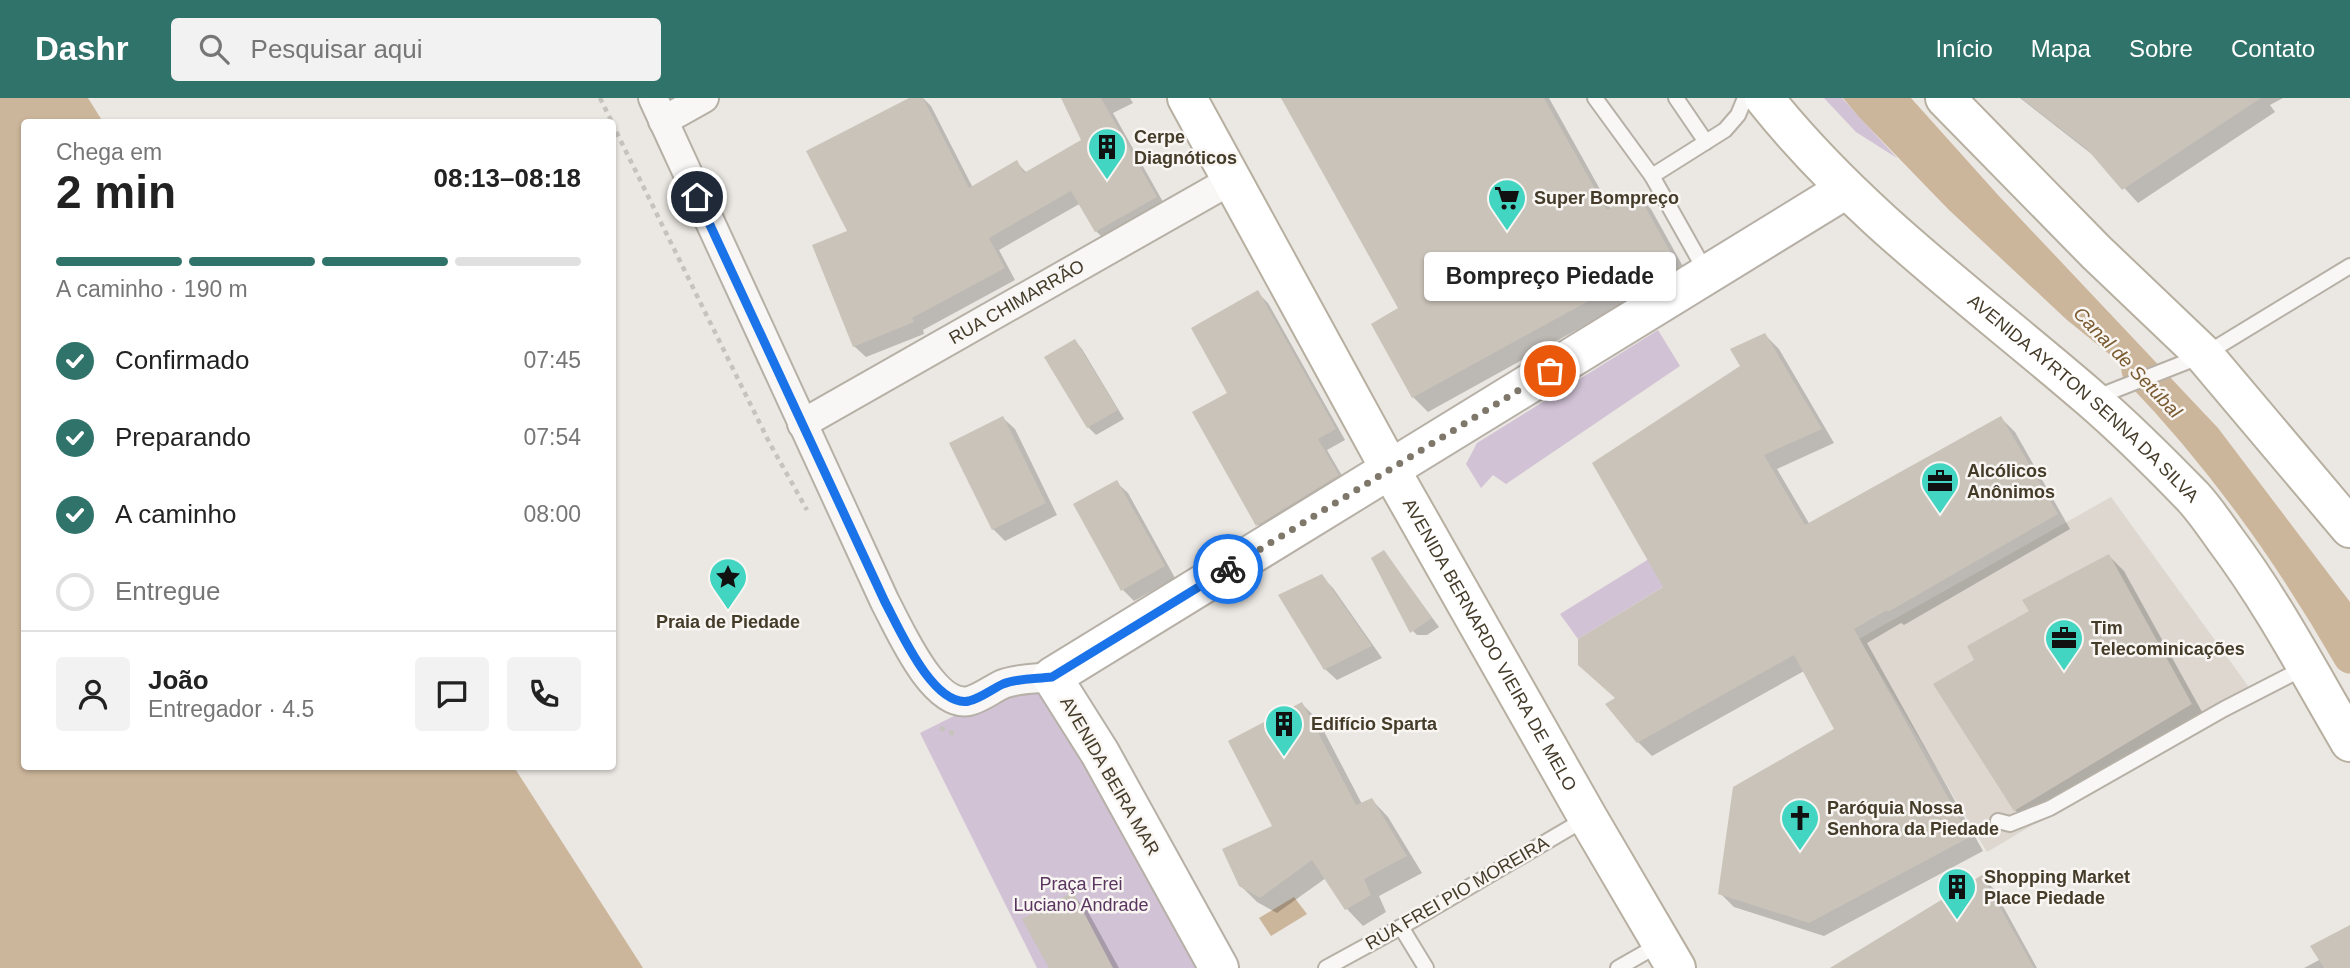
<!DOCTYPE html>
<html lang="pt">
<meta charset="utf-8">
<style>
:root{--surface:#fff;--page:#f2f2f2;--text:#222;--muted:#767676;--line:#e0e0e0;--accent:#30736a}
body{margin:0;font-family:Helvetica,sans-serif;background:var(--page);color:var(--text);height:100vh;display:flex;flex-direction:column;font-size:26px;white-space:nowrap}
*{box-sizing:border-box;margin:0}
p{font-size:23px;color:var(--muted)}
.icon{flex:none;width:38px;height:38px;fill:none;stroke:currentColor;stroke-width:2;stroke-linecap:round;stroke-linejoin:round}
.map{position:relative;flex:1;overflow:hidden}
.drawer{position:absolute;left:21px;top:21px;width:595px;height:651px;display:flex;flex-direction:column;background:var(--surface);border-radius:7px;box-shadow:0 2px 5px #0004}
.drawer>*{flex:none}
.pin{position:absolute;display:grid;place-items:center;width:60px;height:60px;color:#fff;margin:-30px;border:4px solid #fff;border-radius:50%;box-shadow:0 2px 7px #0007}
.courier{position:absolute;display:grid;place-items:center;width:70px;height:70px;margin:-35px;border:5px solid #1a73e8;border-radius:50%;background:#fff;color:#222;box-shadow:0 2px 9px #0007}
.bubble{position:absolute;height:49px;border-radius:7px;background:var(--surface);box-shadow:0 2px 5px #0004;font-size:23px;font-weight:600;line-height:49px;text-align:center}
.head em{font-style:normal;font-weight:600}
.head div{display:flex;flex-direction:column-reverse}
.head{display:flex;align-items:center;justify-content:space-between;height:119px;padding:0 35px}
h1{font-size:46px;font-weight:600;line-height:52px}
.bar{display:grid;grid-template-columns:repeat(4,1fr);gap:10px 7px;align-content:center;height:84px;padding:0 35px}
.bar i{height:9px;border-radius:5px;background:var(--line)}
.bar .selected{background:var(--accent)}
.bar p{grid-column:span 4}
.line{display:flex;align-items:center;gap:18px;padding:0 35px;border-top:2px solid var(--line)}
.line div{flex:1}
.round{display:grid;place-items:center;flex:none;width:74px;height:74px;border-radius:7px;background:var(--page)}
ol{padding:0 35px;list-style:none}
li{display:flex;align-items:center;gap:21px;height:77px}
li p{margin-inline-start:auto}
li .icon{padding:7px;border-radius:50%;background:var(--accent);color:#fff;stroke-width:4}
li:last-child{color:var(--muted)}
li i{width:38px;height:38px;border:4px solid var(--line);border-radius:50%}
header{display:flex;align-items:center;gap:42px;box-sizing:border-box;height:98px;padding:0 35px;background:var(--accent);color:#fff}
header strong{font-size:33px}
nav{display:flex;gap:38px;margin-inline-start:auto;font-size:24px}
.search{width:490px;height:63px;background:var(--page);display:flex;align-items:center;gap:18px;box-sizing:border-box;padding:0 24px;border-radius:7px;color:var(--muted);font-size:26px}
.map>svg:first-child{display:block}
</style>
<header>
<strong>Dashr</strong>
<div class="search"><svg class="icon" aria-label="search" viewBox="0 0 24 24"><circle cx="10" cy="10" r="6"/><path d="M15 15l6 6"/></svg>Pesquisar aqui</div>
<nav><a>Início</a><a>Mapa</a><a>Sobre</a><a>Contato</a></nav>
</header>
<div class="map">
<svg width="2350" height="870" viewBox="0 0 2350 870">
<rect width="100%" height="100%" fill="#ebe7e2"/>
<polygon fill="#ddd7d0" points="2111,399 2254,596 1987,754 1859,541"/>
<g fill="#d1c2d5">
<polygon points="1824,0 1842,0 1897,60 1856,34"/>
<polygon points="1658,232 1680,268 1506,386 1493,377 1481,390 1466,366 1477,345"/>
<polygon points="1657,456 1674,482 1578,541 1560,516"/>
<polygon points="1016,587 1035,590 1054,600 1205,870 1037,870 920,635"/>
</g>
<g fill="#ccb69b">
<polygon points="0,0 88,0 103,24 24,24 24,668 514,669 643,870 0,870"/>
<polygon points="1843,0 1911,0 1998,97 2218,330 2350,504 2350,559 2321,508 2223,368 2165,301 2067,222 1948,111 1859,19"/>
<polygon points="1294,799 1307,816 1271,838 1259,820"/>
</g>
<g fill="#0003">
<polygon points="913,0 923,0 931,8 973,90 1016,64 1027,75 1083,42 1063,0 1130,0 1133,5 1113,15 1167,111 1108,145 1096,133 1081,105 999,152 1015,182 923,232 924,236 866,259 854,248 849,133"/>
<polygon points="1283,0 1549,0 1611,111 1636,96 1651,111 1685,172 1428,314 1413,299 1400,211"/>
<polygon points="2020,0 2283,0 2270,7 2275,14 2138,105 2098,61"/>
<polygon points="1257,194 1268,205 1345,342 1327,352 1348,388 1268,437 1258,427 1229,296"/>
<polygon points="1765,237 1779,251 1834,345 1777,371 1810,427 2001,320 2015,334 2070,431 1904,527 1901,525 1867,545 1983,753 1824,838 1734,809 1720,795 1836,632 1804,573 1652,658 1638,644 1617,601 1665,489 1742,269"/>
<polygon points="1075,243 1082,251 1124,321 1096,337 1088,329"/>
<polygon points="1003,320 1015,331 1057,417 1005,443 993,431"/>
<polygon points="1116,384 1128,395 1175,480 1134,503 1123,492"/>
<polygon points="1384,454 1439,529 1427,537 1417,537 1409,529"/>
<polygon points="2109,458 2124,473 2206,621 2030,727 2015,712 2032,514"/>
<polygon points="1321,478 1333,490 1382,560 1337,582 1325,571"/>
<polygon points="1302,606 1318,622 1362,706 1372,702 1388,719 1422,775 1379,798 1386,814 1363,828 1347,811 1326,780 1277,815 1257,804 1240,787 1275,729"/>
<polygon points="1982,779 1993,790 2037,870 1834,870"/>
<polygon points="1072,797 1087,812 1119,870 1051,870"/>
<polygon points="2350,829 2350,870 2304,870 2321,861"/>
</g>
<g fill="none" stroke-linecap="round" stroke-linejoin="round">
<path stroke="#ccb69b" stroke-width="33" d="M2138,272C2220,357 2291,456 2350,559"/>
</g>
<g fill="#c9c3b9">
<polygon points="909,0 923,0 969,90 1017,62 1024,75 1081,42 1061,0 1101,0 1157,99 1095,134 1071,93 989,140 1005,170 912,220 914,224 853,249 812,147 847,133 806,53"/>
<polygon points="1281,0 1544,0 1607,112 1637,94 1672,157 1412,300 1371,226 1398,210"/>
<polygon points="2021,0 2261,0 2122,92 2087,51"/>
<polygon points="1258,192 1336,331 1318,341 1339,377 1256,428 1192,314 1227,295 1191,230"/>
<polygon points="1765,235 1822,331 1764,357 1805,427 2001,318 2058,416 1888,514 1887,512 1854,531 1970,739 1809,825 1718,796 1733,689 1834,631 1794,557 1637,645 1605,606 1615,600 1578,567 1578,541 1663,489 1592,365 1740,268 1730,251"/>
<polygon points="1075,241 1118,312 1087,330 1044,259"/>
<polygon points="1003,318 1046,405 992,432 949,345"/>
<polygon points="1117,382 1165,468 1121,493 1073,406"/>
<polygon points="1384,452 1432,520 1410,535 1371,460"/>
<polygon points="2109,456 2192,606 2014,713 1933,586 1974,562 1967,548 2029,513 2022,502"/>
<polygon points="1322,476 1372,548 1324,572 1278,497"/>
<polygon points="1302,604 1356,707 1372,700 1407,758 1364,781 1371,797 1345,812 1312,762 1260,800 1239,788 1222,751 1272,728 1228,643"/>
<polygon points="1982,777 2034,870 1830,870"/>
<polygon points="1073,794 1113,870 1049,870 1022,821"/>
<polygon points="2350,827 2350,870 2324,870 2310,848"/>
</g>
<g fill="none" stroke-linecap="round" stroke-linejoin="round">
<defs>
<g id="lane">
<polyline points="1595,0 1652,78 1725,32 1738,17 1745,0"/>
<polyline points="1676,0 1706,44"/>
<polyline points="1652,78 1706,174"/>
<polyline points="2097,299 2204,257 2350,168"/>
<polyline points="1998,723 2010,726 2050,710 2224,611 2306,569"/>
<polyline points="1401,829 1426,870"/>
<polyline points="1326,870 1401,829 1585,721"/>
<polyline points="1618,870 1660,846"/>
</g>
<g id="street">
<path d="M653,0L885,504C899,530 933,610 969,603C981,600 992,591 1003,586C1019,580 1035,581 1052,579"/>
<polyline points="663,23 704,0"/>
<path id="s1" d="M802,326L1233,81"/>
</g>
<polyline id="secondary" points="1219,870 1100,655 1052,579 1846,91"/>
<g id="primary">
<path id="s2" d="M1187,0L1390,371L1588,720L1676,870"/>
<path id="s3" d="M1764,0C1857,117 1978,203 2090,300C2126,331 2160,365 2193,399C2205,412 2215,427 2225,441C2273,505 2310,576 2350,644"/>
<polyline points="1945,0 2096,154 2204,257 2350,430"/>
</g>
</defs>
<use href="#lane" stroke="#b6b0a7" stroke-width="18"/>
<use href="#street" stroke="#b6b0a7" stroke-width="32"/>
<use href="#secondary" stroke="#b6b0a7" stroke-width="42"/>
<use href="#primary" stroke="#b7afa0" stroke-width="42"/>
<g stroke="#c6c2bc" stroke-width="4.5" stroke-dasharray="5 5" stroke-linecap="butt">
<polyline points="600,0 612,24"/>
<polyline points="612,25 769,344 807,412"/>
<polyline points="940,630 952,635 958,634"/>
</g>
<use href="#lane" stroke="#f9f7f5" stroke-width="14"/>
<use href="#street" stroke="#f9f7f5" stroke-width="28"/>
<use href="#secondary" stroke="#fff" stroke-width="38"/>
<use href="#primary" stroke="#fff" stroke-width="38"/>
</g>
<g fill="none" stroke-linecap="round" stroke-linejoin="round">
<polyline stroke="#7e776a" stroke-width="7" stroke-dasharray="0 12.6" points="1228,471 1550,273"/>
<path stroke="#1a73e8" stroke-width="9" d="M697,99L885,504C899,530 933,610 969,603C981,600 992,591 1003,586C1019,580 1035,581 1052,579L1228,471"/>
</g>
<defs>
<symbol id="building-pin" viewBox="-11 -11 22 30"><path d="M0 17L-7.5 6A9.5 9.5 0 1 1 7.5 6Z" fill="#42d5c2" stroke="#f8f5f2"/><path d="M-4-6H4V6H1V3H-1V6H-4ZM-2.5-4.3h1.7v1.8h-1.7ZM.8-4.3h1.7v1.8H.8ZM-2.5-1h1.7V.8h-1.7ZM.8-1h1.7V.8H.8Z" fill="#111"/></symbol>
<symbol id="supermarket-pin" viewBox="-11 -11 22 30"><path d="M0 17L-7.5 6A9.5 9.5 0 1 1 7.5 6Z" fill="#42d5c2" stroke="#f8f5f2"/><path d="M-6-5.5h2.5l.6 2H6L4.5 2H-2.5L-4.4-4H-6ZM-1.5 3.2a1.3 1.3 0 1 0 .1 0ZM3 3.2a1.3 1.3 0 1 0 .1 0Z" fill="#111"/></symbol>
<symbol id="office-pin" viewBox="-11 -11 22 30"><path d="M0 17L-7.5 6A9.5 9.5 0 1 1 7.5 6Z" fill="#42d5c2" stroke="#f8f5f2"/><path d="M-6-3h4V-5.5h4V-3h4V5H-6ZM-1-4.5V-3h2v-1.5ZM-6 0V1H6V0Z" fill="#111"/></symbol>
<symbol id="sight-pin" viewBox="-11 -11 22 30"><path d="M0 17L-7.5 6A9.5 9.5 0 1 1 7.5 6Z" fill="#42d5c2" stroke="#f8f5f2"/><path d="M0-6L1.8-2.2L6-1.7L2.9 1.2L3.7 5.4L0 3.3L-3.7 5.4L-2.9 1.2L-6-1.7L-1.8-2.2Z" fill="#111"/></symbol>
<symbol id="church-pin" viewBox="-11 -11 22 30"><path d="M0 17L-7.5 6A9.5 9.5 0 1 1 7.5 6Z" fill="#42d5c2" stroke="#f8f5f2"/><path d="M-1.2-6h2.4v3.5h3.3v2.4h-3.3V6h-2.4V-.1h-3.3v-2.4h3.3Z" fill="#111"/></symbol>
</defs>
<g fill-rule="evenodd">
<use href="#building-pin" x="1085" y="27" width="44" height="60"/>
<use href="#supermarket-pin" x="1485" y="78" width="44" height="60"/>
<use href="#office-pin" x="1918" y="361" width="44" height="60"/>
<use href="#sight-pin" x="706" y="457" width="44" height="60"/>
<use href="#office-pin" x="2042" y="518" width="44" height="60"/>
<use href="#building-pin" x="1262" y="604" width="44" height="60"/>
<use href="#church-pin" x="1778" y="698" width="44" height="60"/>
<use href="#building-pin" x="1935" y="767" width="44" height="60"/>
</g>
<g text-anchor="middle" stroke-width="5" stroke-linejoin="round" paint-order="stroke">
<g font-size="18" font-weight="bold" fill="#443b29" stroke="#f8f5f2" text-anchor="start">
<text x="1134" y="45">Cerpe<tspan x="1134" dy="21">Diagnóticos</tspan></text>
<text x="1534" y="106">Super Bompreço</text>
<text x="1967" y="379">Alcólicos<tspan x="1967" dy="21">Anônimos</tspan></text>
<text x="728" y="530" text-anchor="middle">Praia de Piedade</text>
<text x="2091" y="536">Tim<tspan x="2091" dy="21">Telecominicações</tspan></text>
<text x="1311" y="632">Edifício Sparta</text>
<text x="1827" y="716">Paróquia Nossa<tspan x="1827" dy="21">Senhora da Piedade</tspan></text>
<text x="1984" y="785">Shopping Market<tspan x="1984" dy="21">Place Piedade</tspan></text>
</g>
<g font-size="18" fill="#443b29" stroke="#f8f5f2">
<text dy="6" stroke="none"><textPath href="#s1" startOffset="247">RUA CHIMARRÃO</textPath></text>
<text dy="6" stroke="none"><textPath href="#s3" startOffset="439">AVENIDA AYRTON SENNA DA SILVA</textPath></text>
<text dy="6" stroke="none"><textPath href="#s2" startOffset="625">AVENIDA BERNARDO VIEIRA DE MELO</textPath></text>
<text transform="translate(1110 678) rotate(60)" y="6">AVENIDA BEIRA MAR</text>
<text transform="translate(1457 795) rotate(-30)" y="6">RUA FREI PIO MOREIRA</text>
</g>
<g font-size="18" fill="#593560" stroke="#f8f5f2">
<text x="1081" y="792">Praça Frei<tspan x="1081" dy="21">Luciano Andrade</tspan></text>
</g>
<g font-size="19" font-style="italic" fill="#7a5b31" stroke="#f8f5f2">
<text transform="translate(2128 264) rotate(46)" y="7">Canal de Setúbal</text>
</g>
</g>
</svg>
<div class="pin" style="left:1550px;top:273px;background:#ea580c"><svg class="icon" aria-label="bag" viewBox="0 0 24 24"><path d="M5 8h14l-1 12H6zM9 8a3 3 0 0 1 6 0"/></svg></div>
<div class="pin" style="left:697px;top:99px;background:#1f2937"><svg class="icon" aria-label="home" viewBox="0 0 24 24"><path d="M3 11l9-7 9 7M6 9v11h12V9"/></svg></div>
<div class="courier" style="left:1228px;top:471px"><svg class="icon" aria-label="bike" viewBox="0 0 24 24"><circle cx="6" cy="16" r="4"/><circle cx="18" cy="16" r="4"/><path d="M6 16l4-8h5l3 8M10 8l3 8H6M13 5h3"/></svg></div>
<div class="bubble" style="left:1424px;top:154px;width:252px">Bompreço Piedade</div>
<section class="drawer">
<div class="head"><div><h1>2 min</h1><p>Chega em</p></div><em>08:13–08:18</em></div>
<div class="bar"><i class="selected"></i><i class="selected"></i><i class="selected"></i><i></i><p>A caminho · 190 m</p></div>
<ol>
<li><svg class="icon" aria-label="check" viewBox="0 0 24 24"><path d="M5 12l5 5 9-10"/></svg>Confirmado<p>07:45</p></li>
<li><svg class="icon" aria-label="check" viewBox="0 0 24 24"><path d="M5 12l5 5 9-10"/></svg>Preparando<p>07:54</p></li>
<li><svg class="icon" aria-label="check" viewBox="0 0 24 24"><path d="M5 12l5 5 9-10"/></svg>A caminho<p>08:00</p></li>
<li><i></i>Entregue</li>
</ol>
<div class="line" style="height:126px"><a class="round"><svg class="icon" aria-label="person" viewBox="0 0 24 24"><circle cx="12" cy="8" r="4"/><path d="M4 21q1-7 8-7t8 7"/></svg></a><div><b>João</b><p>Entregador · 4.5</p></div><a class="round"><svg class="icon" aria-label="chat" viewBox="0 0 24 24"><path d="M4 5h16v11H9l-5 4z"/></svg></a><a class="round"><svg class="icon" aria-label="phone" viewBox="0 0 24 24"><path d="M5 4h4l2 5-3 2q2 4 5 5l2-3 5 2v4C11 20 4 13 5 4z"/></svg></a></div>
</section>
</div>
